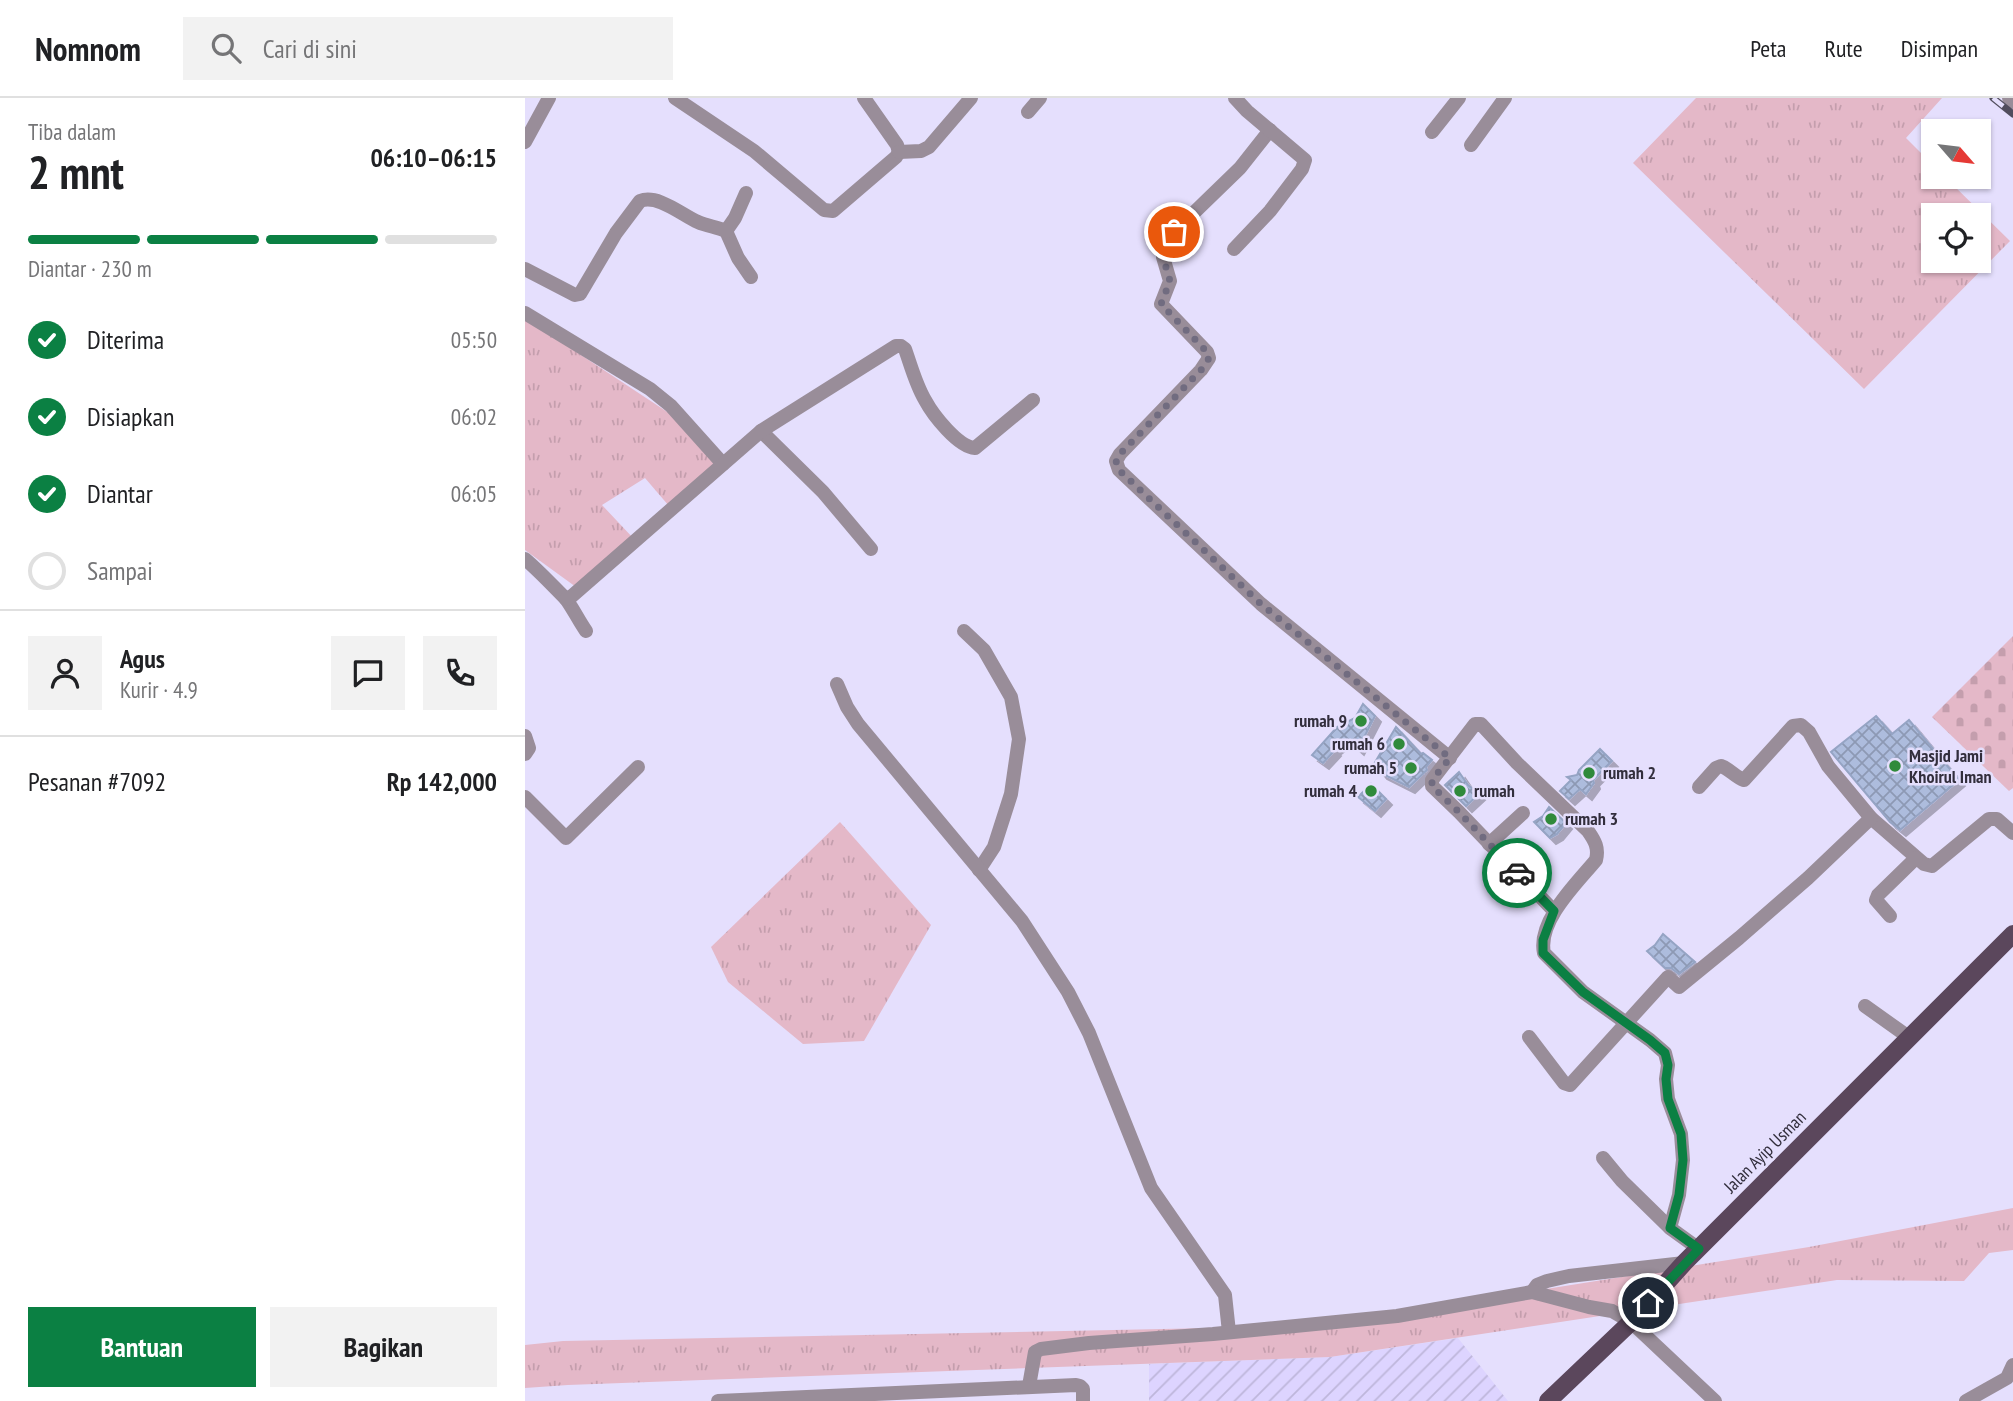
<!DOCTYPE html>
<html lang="id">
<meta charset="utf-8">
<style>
:root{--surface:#fff;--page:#f2f2f2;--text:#202124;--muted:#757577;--line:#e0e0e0;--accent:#0b8043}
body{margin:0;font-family:"PT Sans Narrow",sans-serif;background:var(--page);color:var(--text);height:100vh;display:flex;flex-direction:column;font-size:26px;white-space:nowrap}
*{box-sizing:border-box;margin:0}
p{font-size:23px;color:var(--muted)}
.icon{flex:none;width:38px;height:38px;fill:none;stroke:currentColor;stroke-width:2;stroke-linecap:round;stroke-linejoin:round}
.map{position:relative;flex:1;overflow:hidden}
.panel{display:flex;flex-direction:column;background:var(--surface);width:525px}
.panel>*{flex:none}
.needle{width:46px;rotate:118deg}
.fabs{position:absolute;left:1396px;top:21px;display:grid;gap:14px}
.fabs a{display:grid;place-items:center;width:70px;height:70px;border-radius:0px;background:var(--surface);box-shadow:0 2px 5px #0004;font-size:35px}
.pin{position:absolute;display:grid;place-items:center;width:60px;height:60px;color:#fff;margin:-30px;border:4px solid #fff;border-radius:50%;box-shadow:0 2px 7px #0007}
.courier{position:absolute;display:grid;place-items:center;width:70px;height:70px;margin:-35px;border:5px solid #0b8043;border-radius:50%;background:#fff;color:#222;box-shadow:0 2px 9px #0007}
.overview em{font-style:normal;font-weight:600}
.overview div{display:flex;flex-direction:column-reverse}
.overview{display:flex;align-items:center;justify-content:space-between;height:119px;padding:0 28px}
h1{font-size:46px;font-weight:600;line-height:52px}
.bar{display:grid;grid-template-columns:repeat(4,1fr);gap:10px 7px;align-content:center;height:84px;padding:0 28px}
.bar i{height:9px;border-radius:5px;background:var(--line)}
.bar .on{background:var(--accent)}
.bar p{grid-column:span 4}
.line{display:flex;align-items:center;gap:18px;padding:0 28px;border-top:2px solid var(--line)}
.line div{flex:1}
.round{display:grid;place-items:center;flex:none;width:74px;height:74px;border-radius:0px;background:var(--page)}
ol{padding:0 28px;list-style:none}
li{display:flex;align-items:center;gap:21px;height:77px}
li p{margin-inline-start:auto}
li .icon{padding:7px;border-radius:50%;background:var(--accent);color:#fff;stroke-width:4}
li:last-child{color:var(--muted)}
li i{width:38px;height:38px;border:4px solid var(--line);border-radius:50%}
.action{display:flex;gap:14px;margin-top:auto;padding:14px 28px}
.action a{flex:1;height:80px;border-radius:0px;background:var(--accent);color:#fff;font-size:28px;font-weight:600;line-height:80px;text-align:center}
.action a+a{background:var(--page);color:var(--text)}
header{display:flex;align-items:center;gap:42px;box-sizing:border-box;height:98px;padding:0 35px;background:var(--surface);border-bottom:2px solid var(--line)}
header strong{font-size:33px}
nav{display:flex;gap:38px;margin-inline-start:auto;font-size:24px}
.search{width:490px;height:63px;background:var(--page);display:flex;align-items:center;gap:18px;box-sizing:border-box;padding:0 24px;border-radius:0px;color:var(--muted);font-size:26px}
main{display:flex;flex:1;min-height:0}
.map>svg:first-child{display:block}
</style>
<header>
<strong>Nomnom</strong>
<div class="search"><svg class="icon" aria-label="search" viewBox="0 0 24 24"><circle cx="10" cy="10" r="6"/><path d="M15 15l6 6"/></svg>Cari di sini</div>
<nav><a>Peta</a><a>Rute</a><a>Disimpan</a></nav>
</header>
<main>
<section class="panel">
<div class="overview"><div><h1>2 mnt</h1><p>Tiba dalam</p></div><em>06:10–06:15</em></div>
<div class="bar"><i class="on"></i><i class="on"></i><i class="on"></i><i></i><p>Diantar · 230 m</p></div>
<ol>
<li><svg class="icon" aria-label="check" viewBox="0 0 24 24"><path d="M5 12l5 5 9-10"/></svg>Diterima<p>05:50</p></li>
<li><svg class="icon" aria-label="check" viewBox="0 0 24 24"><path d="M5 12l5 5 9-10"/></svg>Disiapkan<p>06:02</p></li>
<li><svg class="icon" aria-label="check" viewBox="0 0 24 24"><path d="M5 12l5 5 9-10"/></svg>Diantar<p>06:05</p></li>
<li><i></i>Sampai</li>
</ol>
<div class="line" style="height:126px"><a class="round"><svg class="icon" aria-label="person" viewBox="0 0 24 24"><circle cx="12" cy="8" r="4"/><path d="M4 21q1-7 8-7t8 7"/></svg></a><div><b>Agus</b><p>Kurir · 4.9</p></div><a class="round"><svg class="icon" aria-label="chat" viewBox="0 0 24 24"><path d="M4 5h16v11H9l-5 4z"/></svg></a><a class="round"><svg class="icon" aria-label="phone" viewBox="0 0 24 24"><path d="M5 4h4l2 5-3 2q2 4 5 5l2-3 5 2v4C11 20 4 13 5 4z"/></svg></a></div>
<div class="line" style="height:91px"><div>Pesanan #7092</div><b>Rp 142,000</b></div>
<div class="action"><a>Bantuan</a><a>Bagikan</a></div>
</section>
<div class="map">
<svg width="1488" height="1303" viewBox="0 0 1488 1303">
<defs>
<pattern id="industrial-furrows" width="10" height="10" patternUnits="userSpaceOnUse" patternTransform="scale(1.75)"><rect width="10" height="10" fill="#ddd4ff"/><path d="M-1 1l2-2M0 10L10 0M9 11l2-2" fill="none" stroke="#beb6db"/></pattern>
<pattern id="grass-tufts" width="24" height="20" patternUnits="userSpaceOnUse" patternTransform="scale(1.75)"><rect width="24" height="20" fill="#e4b8c8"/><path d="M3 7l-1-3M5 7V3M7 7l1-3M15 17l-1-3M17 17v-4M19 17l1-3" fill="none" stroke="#c49ead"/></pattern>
<pattern id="cemetery-stones" width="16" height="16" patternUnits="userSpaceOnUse" patternTransform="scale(1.75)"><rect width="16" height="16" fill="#e4b8c8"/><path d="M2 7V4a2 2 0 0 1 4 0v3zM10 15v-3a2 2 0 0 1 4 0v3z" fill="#c49ead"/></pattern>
<pattern id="building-cross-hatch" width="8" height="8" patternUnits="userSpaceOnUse" patternTransform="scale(1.75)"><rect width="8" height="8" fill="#adbcdd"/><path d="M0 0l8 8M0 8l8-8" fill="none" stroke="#8d99b4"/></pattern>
<filter id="shadow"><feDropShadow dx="6" dy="6" stdDeviation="0" flood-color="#0004"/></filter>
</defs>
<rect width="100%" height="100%" fill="#e5dffd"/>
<polygon fill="url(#industrial-furrows)" points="933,1240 983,1303 624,1303 624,1266 805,1259"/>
<g fill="url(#grass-tufts)" fill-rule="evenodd">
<path d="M1171,0H1417L1381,40L1409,68V79H1420L1485,143L1339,291L1108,65ZM1454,117V163H1409V117Z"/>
<polygon points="0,220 159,325 200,370 144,408 120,380 77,407 109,441 51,489 0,452"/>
<polygon points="315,724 406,827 339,943 278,946 203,884 186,849"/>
<polygon points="1488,1110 1488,1152 1464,1155 1439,1183 1312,1182 805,1259 43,1287 0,1290 0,1247 38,1243 790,1228 1284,1149"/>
</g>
<polygon fill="url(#cemetery-stones)" points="1488,538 1488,690 1484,693 1407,619"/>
<g fill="url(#building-cross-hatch)" stroke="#95a4c4" stroke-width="2" filter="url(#shadow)">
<polygon points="838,606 850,618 833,651 822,641 809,651 810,652 798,665 787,657 812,629 830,620"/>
<polygon points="1351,618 1367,636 1384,622 1434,682 1375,732 1365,724 1306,654"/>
<polygon points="871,629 896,656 898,655 907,662 901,669 902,672 884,689 856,675 849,666"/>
<polygon points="1075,651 1087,663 1068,682 1069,685 1061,696 1055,691 1044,701 1035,693 1046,682 1042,679 1052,677 1054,672"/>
<polygon points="934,674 943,687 954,696 941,708 920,687"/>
<polygon points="846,686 861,701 850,713 833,699"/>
<polygon points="1024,709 1041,725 1032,736 1025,740 1009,724 1018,718"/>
<polygon points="1138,836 1170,864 1154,876 1146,870 1140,870 1122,853 1130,847"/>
</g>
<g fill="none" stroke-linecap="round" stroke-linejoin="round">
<g stroke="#998d99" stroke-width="14">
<polyline points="150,0 229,53 299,112 308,113 371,59 374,54"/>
<polyline points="339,0 372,47 374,54"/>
<polyline points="1484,0 1488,4"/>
<polyline points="503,14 515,0"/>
<polyline points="745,32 715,70 649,134 638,159 645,183 636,206 682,254 684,260 676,272 595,356 591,363 594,372 736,506 925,660"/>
<polyline points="907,34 934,0"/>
<polyline points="946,47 980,0"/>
<polyline points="374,54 396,53 404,49 446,0"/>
<polyline points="201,133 213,160 226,179"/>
<polyline points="709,151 745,113 777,71 780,62 722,13 710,0"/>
<path d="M0,171L50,197L55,196L91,135L115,103C133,96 157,117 173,124C182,128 192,129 201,133L210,120L221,95"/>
<polyline points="0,215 125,291 146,308 198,366"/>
<polyline points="236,333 298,394 346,451"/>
<path d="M0,461C14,473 27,487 40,500C45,505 55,525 61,533"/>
<path d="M41,501L47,498L236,333L371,248H376L380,251C386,268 391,287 400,302C408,317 433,349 450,350L508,302"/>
<polyline points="439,533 459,552 486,599 494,641 486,696 469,749 454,772"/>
<polyline points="312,586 322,609 333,626 497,823 543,894 564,935 626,1090 700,1197 704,1234"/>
<polyline points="0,638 4,650 0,656"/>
<path d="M1174,689L1191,670L1196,668C1205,671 1210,679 1219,682L1268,628L1276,627L1284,634L1303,668L1346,720L1399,766L1407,768L1464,721H1472L1488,735"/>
<polyline points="0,699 41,740 113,669"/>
<polyline points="964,746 998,715"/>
<path d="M1029,813L934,714L907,688V682L950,626H956L992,665L1063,733C1070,743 1074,750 1071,762C1052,785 1012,823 1019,855L1058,894L1125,942L1140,955L1143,967L1141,981L1143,1001L1156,1036L1158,1062L1154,1097L1145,1130L1174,1151"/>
<polyline points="1365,818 1351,802 1353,797 1391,760"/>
<polyline points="1340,908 1385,940"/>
<polyline points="1004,939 1039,985 1045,987 1143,879 1154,889 1214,840 1283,780 1346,720"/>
<polyline points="1078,1060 1097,1083 1145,1130"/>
<polyline points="1007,1194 1012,1187 1022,1183 1044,1178 1159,1165"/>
<polyline points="504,1288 510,1254 516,1251 564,1245 688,1236 872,1218 1007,1194 1064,1209 1087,1213 1106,1224 1190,1303"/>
<polyline points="193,1303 551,1287 555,1288 558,1291 558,1303"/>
<polyline points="1441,1303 1482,1280 1488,1267"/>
</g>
<polyline stroke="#998d99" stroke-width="14" points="0,44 24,0"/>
<polyline stroke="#5b475c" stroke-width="18" points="1023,1303 1106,1224 1159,1165 1488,836"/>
<defs>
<polyline id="rail" points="1468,0 1488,16"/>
</defs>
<use href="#rail" stroke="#514d5d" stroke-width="7"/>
<use href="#rail" stroke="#e5dffd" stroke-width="4.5" stroke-dasharray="13" stroke-linecap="butt"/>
</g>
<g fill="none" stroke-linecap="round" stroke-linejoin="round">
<polyline stroke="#716c80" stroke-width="7" stroke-dasharray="0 12.6" points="649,134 638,159 645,183 636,206 682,254 684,260 676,272 595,356 591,363 594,372 736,506 925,660 907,682 907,688 934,714 992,775"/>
<polyline stroke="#0b8043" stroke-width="9" points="992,775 1029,813 1018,842 1018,855 1058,894 1125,942 1140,955 1143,967 1141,981 1143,1001 1156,1036 1158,1062 1154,1097 1145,1130 1174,1151 1123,1205"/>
</g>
<g fill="#308a3b" stroke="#e5dffd" stroke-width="2.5">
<circle cx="836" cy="623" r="7"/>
<circle cx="874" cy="646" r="7"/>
<circle cx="1370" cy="668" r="7"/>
<circle cx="886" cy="670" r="7"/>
<circle cx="1064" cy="675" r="7"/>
<circle cx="846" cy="693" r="7"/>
<circle cx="935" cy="693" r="7"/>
<circle cx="1026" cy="721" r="7"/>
</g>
<g text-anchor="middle" stroke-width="5" stroke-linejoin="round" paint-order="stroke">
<g font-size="18" font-weight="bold" fill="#322e3c" stroke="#e5dffd" text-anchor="end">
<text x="822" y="629">rumah 9</text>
<text x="860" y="652">rumah 6</text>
<text x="1384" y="664" text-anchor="start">Masjid Jami<tspan x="1384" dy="21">Khoirul Iman</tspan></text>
<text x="872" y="676">rumah 5</text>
<text x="1078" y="681" text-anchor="start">rumah 2</text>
<text x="832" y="699">rumah 4</text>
<text x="949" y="699" text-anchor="start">rumah</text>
<text x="1040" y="727" text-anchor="start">rumah 3</text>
</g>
<g font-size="18" fill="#322e3c" stroke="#e5dffd">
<text transform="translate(1240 1054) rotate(-45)" y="6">Jalan Ayip Usman</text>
</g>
</g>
</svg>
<div class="fabs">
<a><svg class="needle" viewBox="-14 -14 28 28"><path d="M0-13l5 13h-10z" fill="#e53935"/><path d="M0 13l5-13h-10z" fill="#757577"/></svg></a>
<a><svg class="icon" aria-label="locate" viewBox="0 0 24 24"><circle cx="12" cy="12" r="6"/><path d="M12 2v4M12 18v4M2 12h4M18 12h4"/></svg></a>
</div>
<div class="pin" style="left:649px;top:134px;background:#ea580c"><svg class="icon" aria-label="bag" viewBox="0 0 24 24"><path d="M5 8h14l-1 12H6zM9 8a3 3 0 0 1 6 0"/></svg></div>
<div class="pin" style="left:1123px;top:1205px;background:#1f2937"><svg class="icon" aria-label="home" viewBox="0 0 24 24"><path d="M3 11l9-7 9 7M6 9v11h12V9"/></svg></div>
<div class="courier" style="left:992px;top:775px"><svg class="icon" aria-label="car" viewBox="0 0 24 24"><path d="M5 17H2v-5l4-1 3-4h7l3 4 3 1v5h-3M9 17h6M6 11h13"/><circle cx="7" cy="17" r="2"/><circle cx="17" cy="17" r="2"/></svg></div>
</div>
</main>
